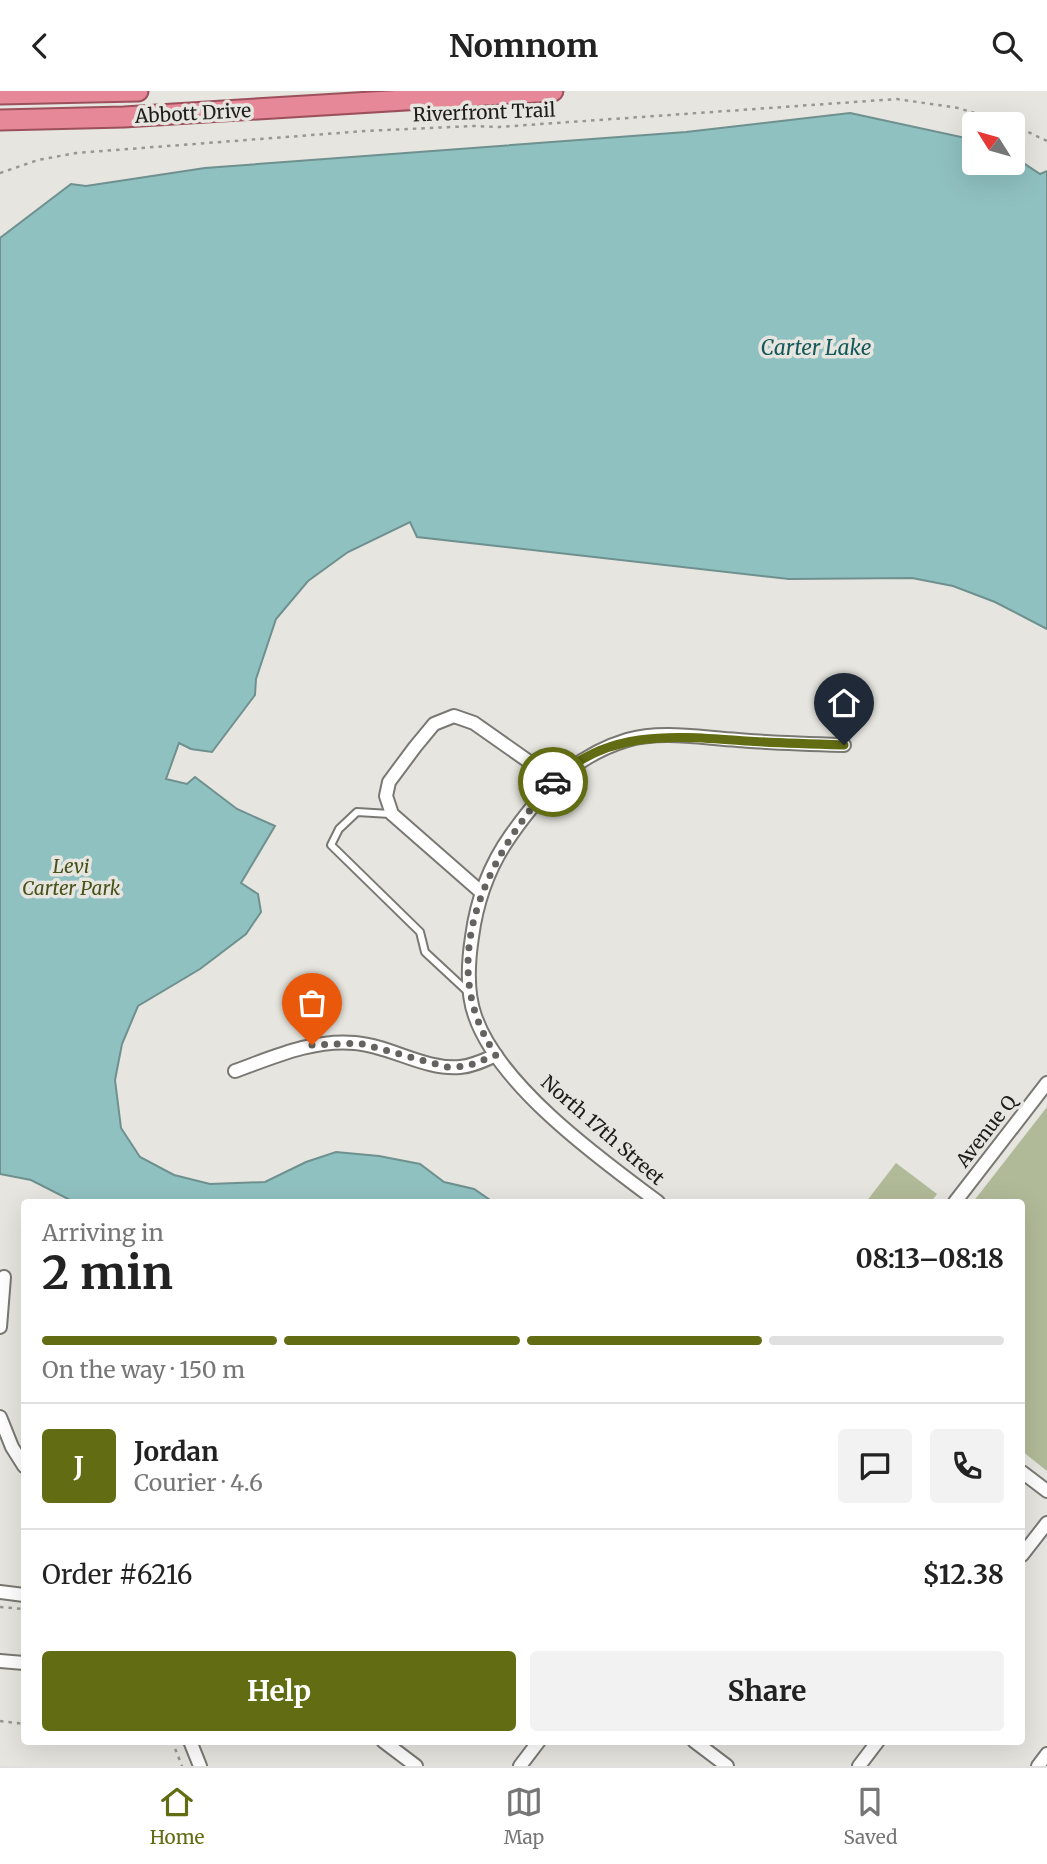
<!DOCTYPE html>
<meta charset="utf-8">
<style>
:root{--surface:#fff;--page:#f2f2f2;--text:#222;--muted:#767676;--line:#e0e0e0;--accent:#626c12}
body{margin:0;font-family:Merriweather,serif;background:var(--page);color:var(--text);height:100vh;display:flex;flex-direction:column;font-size:26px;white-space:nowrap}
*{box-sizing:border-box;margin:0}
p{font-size:23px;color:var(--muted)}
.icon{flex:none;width:38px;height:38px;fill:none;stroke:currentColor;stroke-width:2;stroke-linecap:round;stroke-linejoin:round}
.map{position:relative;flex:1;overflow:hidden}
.details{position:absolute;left:21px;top:1108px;width:1004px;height:546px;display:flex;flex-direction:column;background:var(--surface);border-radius:7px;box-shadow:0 7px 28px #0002}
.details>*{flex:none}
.needle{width:46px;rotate:307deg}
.controls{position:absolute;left:962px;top:21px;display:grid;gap:14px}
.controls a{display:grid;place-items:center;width:63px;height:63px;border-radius:7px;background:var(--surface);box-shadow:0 7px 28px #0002;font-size:35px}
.pin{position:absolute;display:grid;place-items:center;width:60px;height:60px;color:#fff;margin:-72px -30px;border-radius:50% 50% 50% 0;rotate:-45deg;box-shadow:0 0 7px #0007}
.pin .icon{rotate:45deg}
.courier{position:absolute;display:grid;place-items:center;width:70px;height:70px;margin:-35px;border:5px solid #626c12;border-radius:50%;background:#fff;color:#222;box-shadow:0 2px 9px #0007}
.headline em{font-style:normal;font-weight:700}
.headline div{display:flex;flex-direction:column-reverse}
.headline{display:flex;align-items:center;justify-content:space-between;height:119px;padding:0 21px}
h1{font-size:46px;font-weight:700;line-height:52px}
.bar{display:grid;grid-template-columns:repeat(4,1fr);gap:10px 7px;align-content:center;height:84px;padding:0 21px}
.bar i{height:9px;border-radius:5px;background:var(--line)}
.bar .active{background:var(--accent)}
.bar p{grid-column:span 4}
.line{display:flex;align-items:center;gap:18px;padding:0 21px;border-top:2px solid var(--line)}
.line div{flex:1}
.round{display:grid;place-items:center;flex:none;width:74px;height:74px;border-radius:7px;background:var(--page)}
.primary-button{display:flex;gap:14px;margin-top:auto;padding:14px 21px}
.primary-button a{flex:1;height:80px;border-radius:7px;background:var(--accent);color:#fff;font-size:28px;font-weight:700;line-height:80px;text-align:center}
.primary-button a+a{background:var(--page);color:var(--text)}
header{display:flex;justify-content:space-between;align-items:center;height:91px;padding:0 21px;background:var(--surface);font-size:32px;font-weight:700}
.tabs{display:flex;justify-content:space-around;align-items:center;height:98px;border-top:2px solid var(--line);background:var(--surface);font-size:19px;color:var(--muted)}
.tabs a{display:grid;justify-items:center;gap:4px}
.tabs .active{color:var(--accent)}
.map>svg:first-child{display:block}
</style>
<header><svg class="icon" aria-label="back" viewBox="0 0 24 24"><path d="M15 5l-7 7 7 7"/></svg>Nomnom<svg class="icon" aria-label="search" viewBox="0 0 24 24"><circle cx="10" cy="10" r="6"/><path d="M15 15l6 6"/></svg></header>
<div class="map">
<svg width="1047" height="1675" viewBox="0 0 1047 1675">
<rect width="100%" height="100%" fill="#e6e5df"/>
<g fill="#b1ba98">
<polygon points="1047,1016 1047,1380 1022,1360 1022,1111 973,1111"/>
<polygon points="896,1072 937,1103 931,1111 866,1111"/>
</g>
<polygon fill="#90c1c1" stroke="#6e908f" stroke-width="2" points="850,22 975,49 975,72 1013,72 1013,65 1040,83 1047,80 1047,538 995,511 953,495 912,487 789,488 417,446 410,431 348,461 308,490 276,528 256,588 255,604 212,661 191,658 179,652 166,688 187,693 195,686 237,718 275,735 241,792 258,803 261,821 246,843 200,878 138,915 122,953 115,989 121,1037 140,1066 174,1084 210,1093 265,1091 306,1071 336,1061 379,1065 420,1073 444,1091 474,1098 493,1111 74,1111 31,1089 0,1083 0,147 71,93 86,95 205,77 686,41"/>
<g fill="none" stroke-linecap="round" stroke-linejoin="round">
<defs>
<polyline id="service" points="390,723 357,721 339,738 331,754 420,841 425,861 467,900"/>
<g id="minor">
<polyline points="481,801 392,723 386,705 389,691 415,656 434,633 454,625 474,632 555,689"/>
<path d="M235,980C274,966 313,948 355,952C391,955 424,979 460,976C473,975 485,969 496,964"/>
<path d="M658,1111C600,1068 499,995 475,925C466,900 468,872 472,846C477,808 489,775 511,744C542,700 574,665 627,649C662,639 702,647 738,649C773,652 808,653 844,654"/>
<polyline points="955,1111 1047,992"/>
<polyline points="0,1236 4,1186"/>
<polyline points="0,1326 12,1356 24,1375"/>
<polyline points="1022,1381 1047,1400"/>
<polyline points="1022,1464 1047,1432"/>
<polyline points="0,1501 24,1504"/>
<polyline points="0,1570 24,1572"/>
<polyline points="190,1650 200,1675"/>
<polyline points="383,1650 416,1675"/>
<polyline points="694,1650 727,1675"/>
<polyline points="520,1675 539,1650"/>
<polyline points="859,1675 878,1650"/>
<polyline points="1038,1675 1047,1663"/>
</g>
<g id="trunk">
<polyline points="0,3 138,0"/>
<polyline points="0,29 124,26 553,0"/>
</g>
</defs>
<use href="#service" stroke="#797873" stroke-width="10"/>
<use href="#minor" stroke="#797873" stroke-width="16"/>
<use href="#trunk" stroke="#9c505b" stroke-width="23"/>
<g stroke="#989792" stroke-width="2.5" stroke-dasharray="3.5 5" stroke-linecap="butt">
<polyline points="1013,34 1047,50"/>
<polyline points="0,82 38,69 76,62 365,40 473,35 499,36 897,8 958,17 1011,33"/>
<polyline points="0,1516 24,1518"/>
<polyline points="0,1630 24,1633"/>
<polyline points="172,1650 182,1675"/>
</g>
<use href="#service" stroke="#fff" stroke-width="6"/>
<use href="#minor" stroke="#fff" stroke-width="12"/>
<use href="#trunk" stroke="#e68898" stroke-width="19"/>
</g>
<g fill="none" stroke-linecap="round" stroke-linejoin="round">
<path stroke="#646360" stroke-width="7" stroke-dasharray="0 12.6" d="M312,954L359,952L447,976L468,975L496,964C433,871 487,766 553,691"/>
<path stroke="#626c12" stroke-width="9" d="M553,691C606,637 677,645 746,650C779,652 811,653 844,654"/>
</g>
<g text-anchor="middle" stroke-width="7" stroke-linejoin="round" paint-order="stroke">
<g font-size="19" fill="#1e1d1b" stroke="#e6e5df">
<text transform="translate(484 21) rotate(-2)" y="7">Riverfront Trail</text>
<text transform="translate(193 22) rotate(-3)" y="7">Abbott Drive</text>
<text transform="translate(603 1039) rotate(41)" y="7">North 17th Street</text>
<text transform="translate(986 1040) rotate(-52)" y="7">Avenue Q</text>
</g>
<g font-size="19" font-style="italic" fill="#475218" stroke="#e6e5df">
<text x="71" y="782">Levi<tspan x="71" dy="22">Carter Park</tspan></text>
</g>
<g font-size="21" font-style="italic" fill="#145a5a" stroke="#e6e5df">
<text x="816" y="264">Carter Lake</text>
</g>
</g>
</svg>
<div class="controls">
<a><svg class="needle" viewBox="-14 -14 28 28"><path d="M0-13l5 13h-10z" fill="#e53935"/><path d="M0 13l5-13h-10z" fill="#767676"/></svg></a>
</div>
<div class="pin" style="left:312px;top:954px;background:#ea580c"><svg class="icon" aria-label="bag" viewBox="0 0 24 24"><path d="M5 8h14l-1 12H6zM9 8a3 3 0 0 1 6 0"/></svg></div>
<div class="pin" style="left:844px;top:654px;background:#1f2937"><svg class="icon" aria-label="home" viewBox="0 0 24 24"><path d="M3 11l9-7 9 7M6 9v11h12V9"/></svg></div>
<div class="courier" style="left:553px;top:691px"><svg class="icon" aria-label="car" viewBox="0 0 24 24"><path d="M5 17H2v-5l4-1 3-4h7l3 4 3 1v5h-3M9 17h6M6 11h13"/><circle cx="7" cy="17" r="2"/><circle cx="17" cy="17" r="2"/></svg></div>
<section class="details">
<div class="headline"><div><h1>2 min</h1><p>Arriving in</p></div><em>08:13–08:18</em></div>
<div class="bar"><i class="active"></i><i class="active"></i><i class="active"></i><i></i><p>On the way · 150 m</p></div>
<div class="line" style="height:126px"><b class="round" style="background:var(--accent);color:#fff">J</b><div><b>Jordan</b><p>Courier · 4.6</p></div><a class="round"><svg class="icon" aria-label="chat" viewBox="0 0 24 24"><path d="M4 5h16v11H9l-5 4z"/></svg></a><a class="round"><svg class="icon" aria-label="phone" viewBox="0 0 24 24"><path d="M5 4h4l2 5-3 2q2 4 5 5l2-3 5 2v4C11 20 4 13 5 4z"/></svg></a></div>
<div class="line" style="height:91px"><div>Order #6216</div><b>$12.38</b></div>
<div class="primary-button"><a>Help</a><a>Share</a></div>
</section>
</div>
<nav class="tabs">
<a class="active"><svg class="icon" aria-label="home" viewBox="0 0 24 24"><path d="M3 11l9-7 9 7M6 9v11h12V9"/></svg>Home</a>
<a><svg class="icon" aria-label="map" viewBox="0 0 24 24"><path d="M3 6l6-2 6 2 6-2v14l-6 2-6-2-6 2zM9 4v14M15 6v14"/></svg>Map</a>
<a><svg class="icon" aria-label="saved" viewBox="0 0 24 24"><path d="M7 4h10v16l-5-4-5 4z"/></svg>Saved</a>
</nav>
